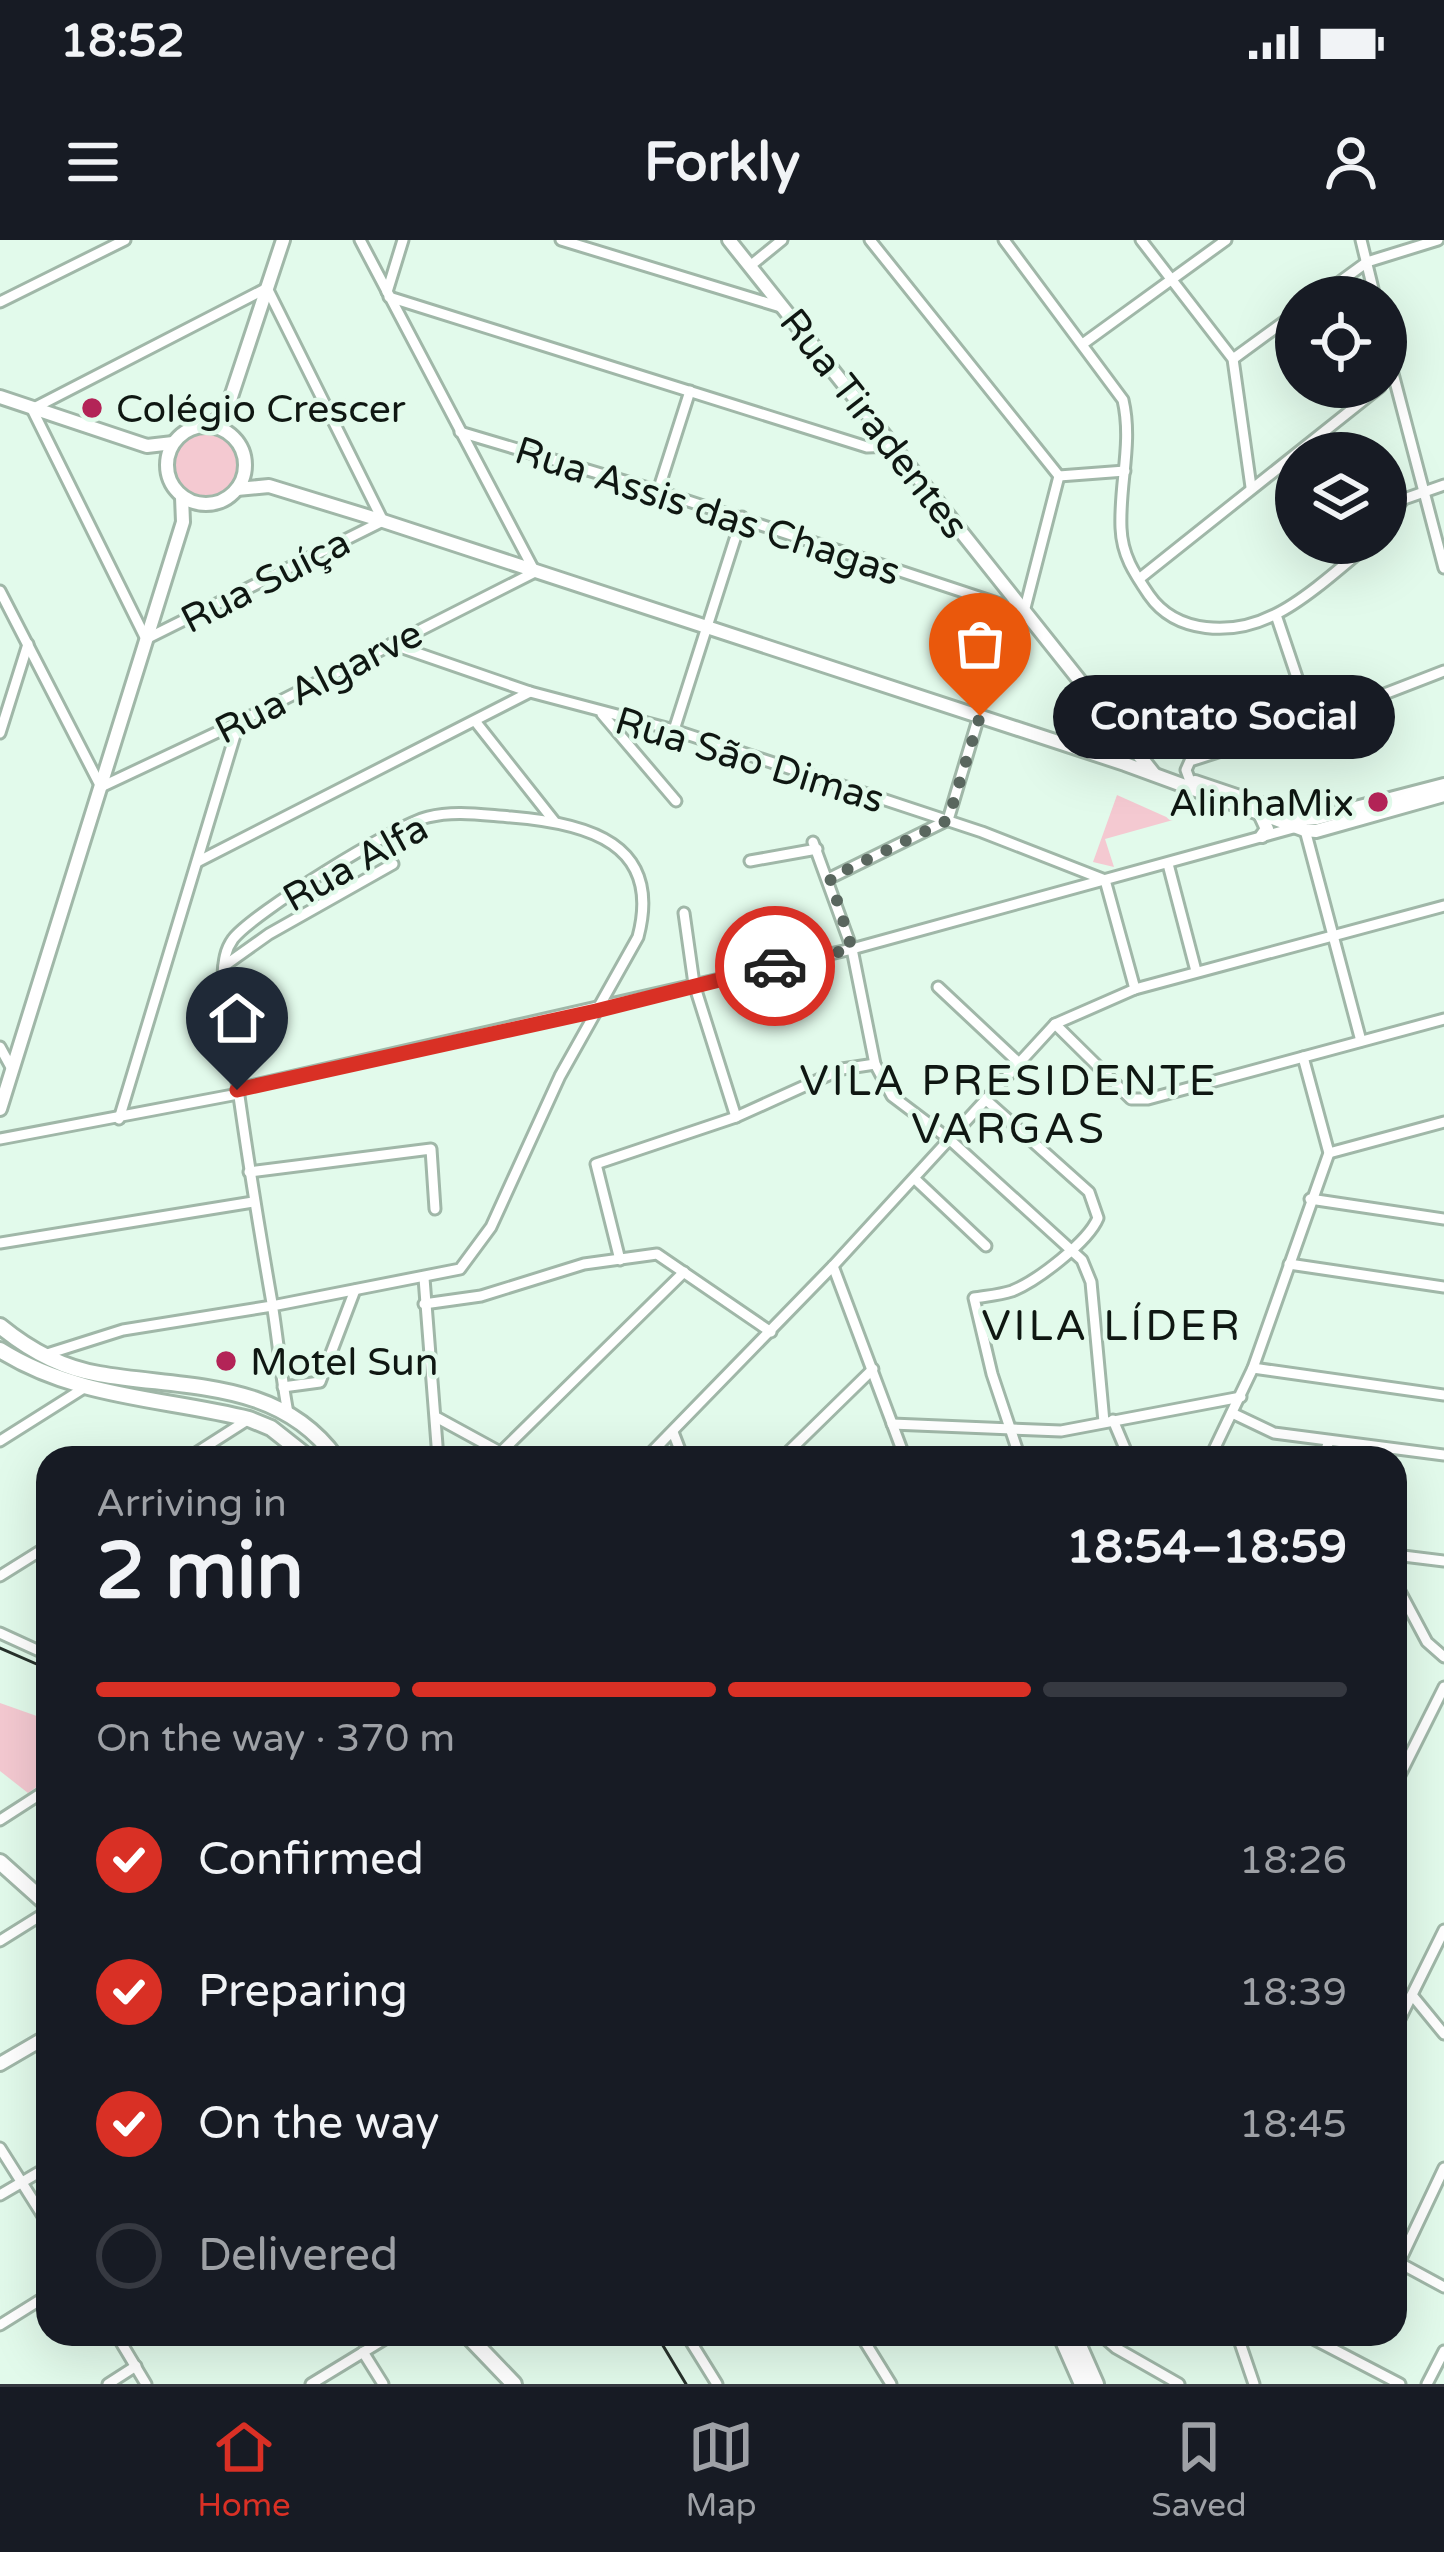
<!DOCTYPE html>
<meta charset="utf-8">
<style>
:root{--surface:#171b24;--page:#242831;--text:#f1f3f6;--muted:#9ea1a6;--line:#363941;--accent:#d93025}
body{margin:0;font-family:"Varela Round",sans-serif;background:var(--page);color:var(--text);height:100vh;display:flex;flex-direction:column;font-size:45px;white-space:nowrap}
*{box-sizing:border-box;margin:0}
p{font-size:39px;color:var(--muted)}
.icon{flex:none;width:66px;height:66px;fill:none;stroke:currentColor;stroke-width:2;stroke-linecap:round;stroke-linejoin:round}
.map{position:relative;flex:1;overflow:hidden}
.drawer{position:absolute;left:36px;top:1206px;width:1371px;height:900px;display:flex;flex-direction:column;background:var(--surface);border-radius:36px;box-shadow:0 12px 48px #0002}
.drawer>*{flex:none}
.buttons{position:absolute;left:1275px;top:36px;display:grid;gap:24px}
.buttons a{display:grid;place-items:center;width:132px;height:132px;border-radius:50%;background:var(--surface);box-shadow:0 12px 48px #0002;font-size:60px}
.pin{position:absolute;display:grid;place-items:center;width:102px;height:102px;color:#fff;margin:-123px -51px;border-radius:50% 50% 50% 0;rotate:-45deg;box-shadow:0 0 12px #0007}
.pin .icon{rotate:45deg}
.courier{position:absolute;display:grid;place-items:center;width:120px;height:120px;margin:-60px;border:9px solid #d93025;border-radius:50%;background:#fff;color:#222;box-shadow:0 3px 15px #0007}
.bubble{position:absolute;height:84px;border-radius:42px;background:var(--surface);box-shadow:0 12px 48px #0002;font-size:39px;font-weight:800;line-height:84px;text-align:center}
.head em{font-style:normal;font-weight:800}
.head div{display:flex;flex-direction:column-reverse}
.head{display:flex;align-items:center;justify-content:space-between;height:204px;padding:0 60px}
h1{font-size:78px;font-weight:800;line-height:90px}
.bar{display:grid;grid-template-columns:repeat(4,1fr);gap:18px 12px;align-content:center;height:144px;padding:0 60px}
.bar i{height:15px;border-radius:9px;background:var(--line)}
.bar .active{background:var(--accent)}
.bar p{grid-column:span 4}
ol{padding:0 60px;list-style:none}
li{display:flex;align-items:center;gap:36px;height:132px}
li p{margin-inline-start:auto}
li .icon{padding:12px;border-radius:50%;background:var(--accent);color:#fff;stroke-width:4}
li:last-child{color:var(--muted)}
li i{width:66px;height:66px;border:6px solid var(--line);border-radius:50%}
.status{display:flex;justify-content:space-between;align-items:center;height:84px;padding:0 60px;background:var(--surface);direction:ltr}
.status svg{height:33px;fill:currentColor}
header{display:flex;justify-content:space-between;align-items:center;height:156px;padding:0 60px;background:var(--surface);font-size:54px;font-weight:800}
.dock{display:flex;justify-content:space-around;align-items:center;height:168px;border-top:3px solid var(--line);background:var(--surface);font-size:33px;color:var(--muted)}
.dock a{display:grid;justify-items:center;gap:6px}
.dock .active{color:var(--accent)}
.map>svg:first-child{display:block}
</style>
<div class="status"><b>18:52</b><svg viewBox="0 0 49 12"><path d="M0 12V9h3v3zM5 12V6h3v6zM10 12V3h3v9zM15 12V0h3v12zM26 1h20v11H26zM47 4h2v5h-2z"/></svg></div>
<header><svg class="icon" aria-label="menu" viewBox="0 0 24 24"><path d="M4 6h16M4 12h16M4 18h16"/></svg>Forkly<svg class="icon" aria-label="person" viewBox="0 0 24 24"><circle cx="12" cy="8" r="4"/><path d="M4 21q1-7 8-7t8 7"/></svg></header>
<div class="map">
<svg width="1444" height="2144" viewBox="0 0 1444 2144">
<rect width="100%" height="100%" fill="#e2faeb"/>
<g fill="#f4c9d1">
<circle cx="205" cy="224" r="36"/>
<polygon points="1117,555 1173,580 1105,599 1114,627 1093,622"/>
<polygon points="0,1463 48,1480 48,1539 28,1553 0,1531"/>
</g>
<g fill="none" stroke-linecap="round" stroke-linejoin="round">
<defs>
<g id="minor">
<polyline points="561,0 784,68"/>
<polyline points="870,0 1059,236"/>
<path d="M1004,0L1123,160C1133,203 1119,244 1121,288C1122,315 1134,333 1149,355C1176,394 1232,396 1274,375C1304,361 1344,325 1370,303"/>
<polyline points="1141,0 1233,119 1251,247"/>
<polyline points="1361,0 1375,57"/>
<polyline points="750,26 782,0"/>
<polygon points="267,48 383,281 146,399 32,169"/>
<polyline points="387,52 403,0"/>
<polyline points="389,57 867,207 894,206"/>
<polyline points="1319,57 1367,22 1438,0"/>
<polyline points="0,62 125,0"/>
<polyline points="1084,103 1226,0"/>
<polyline points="1386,107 1444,328"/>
<polyline points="1233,119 1296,73"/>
<polyline points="460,192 658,251 1024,372 1059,236"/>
<polyline points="1059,236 1125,231"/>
<polyline points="658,251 690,151"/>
<polyline points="1386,279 1404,259 1444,245"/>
<polyline points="1139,339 1380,147"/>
<polyline points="0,351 101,547 239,482 535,332 360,0"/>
<polyline points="1276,375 1312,482"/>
<polyline points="391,404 530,452 674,490 982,592 1105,640 1135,749"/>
<polyline points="602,474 676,561"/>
<polyline points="475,481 554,581"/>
<polyline points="674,490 742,277"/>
<polyline points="0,493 28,404"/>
<polyline points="1190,541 1186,530 1190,521 1312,482 1444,431"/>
<polyline points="1305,590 1361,801"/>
<polyline points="813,602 852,709 875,824 892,856 949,899 1082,1020 1091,1042 1104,1182"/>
<polyline points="199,621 530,452"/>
<polyline points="750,621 817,609"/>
<polyline points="1168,624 1196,731"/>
<polyline points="830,638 948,580 979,476"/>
<polyline points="684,673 694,744 736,877"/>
<polyline points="224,726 269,694 393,624"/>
<polyline points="938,747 1019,823"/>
<polyline points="1055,784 1131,859 1148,859 1444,779"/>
<polyline points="0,807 12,829"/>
<polyline points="237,849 852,709 1297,587"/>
<path d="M985,859L1089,952L1098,978C1088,1002 1037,1041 1012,1051C1000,1055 986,1056 974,1058L992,1134L1020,1218"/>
<polyline points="119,879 239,482"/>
<polyline points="0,899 238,854"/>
<polyline points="1329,913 1444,882"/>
<polyline points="249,932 431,909 435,969"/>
<polyline points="915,939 986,1006"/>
<polyline points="1310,959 1444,979"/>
<polyline points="0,1003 253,962"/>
<polyline points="620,1020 596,924 736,877 842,829 875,824"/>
<polyline points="1289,1024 1444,1047"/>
<polyline points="833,1026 905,1218"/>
<polyline points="424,1038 438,1218"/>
<polyline points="424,1064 481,1056 584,1024 657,1014 771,1092"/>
<path d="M44,1115L123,1090L272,1066L460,1029L491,987L560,836L638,697C663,603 587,583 511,577C483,575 455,570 428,577C395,585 253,673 233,699C225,710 224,721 223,734C236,844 253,954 272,1063C278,1100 281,1137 288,1173"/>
<polyline points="1253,1128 1444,1155"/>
<polyline points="283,1147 320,1142 355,1050"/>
<polyline points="1232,1173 1274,1193 1444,1215"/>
<polyline points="436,1177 511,1218"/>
<polyline points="1113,1180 1129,1218"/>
<polyline points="892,1184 1061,1191 1241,1157"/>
<polyline points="673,1192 683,1218"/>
<polyline points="0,1201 84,1148"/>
<polyline points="501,1212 684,1032"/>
<polyline points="188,1218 249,1179"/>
<polyline points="646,1218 833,1026 1055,784 1135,749 1444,666"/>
<polyline points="782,1218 873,1129"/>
<polyline points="1210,1218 1253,1128 1329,913 1303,817"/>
<polyline points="1323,1218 1329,1201"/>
<polyline points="1395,1315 1444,1321"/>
<polyline points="0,1336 48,1306"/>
<polyline points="1395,1342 1427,1402 1444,1417"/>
<polyline points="0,1393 48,1415"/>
<polyline points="1395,1545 1444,1447"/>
<polyline points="0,1580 48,1549"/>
<polyline points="0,1701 48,1671"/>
<polyline points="1412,1755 1444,1794"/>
<polyline points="1395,1789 1444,1690"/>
<polyline points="0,1908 48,1984"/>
<polyline points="0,1955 48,1927"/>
<polyline points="1396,2021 1444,2047"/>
<polyline points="1399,2023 1444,1928"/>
<polyline points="0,2085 48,2055"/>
<polyline points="116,2094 146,2144"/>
<polyline points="686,2094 717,2144"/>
<polyline points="860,2094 891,2144"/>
<polyline points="1100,2094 1116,2108 1179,2144"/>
<polyline points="1237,2094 1254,2144"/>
<polyline points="1304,2094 1400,2144"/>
<polyline points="363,2112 383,2144"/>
<polyline points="108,2144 136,2126"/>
<polyline points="311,2144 393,2094"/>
<polyline points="1427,2144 1444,2111"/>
</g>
<g id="tertiary">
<polyline points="729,0 1154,534"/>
<polyline points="0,157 147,206 173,203"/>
<circle cx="206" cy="225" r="39"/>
<polyline points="211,186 227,169 283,0"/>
<polyline points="237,249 269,246 383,281 1125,524 1305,590 1316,591 1444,555"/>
<polyline points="1195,542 1302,578 1317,578 1444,545"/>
<polyline points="1261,576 1267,589 1262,596"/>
<polyline points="0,869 183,282 182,257"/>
<polyline points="0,1824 48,1796"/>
</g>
<g id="secondary">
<path d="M0,1086C28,1109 62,1128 99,1134C185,1149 279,1139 336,1218"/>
<path d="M0,1110C76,1158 164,1158 249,1179L271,1188L309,1218"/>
<polyline points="0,1622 48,1665"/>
<polyline points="466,2094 514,2144"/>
<polyline points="1060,2094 1082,2144"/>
<polyline points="1074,2094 1096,2144"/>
</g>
</defs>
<use href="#minor" stroke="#a0b7a8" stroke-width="15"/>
<use href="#tertiary" stroke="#a0b7a8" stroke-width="18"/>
<use href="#secondary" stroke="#a0b7a8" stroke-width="20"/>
<use href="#minor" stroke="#fff" stroke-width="9"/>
<use href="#tertiary" stroke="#fff" stroke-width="12"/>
<use href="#secondary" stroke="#fff" stroke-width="14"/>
<g stroke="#28322c" stroke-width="3">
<polyline points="0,1408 48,1429"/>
<polyline points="656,2094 686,2144"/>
</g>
</g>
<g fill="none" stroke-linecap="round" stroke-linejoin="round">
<polyline stroke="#59665e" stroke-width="12" stroke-dasharray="0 21.6" points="775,726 852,709 830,638 948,580 980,476"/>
<polyline stroke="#d93025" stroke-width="15" points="237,850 596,771 775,726"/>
</g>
<g fill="#b32457" stroke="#e2faeb" stroke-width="4.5">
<circle cx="92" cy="168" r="12"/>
<circle cx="1378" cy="562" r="12"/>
<circle cx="226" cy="1121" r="12"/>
</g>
<g text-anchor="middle" stroke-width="9" stroke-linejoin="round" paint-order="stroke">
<g font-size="39" fill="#0f1712" stroke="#e2faeb" text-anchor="start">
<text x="116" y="182">Colégio Crescer</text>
<text x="1354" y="576" text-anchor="end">AlinhaMix</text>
<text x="250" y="1135">Motel Sun</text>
</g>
<g font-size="39" fill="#0f1712" stroke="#e2faeb">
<text transform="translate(875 183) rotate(52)" y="14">Rua Tiradentes</text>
<text transform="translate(708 270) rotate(18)" y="14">Rua Assis das Chagas</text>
<text transform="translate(265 340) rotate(-27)" y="14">Rua Suíça</text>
<text transform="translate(318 441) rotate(-27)" y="14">Rua Algarve</text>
<text transform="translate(750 519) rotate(17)" y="14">Rua São Dimas</text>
<text transform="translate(355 622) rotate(-29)" y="14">Rua Alfa</text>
</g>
<g font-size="42" letter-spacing="3" fill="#0f1712" stroke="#e2faeb">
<text x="1009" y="855">VILA PRESIDENTE<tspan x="1009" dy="48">VARGAS</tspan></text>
<text x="1112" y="1100">VILA LÍDER</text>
</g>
</g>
</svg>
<div class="buttons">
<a><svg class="icon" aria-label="locate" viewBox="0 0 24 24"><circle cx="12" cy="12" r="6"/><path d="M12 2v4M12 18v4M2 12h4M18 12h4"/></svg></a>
<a><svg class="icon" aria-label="layers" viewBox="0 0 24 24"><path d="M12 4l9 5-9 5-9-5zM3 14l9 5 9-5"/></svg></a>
</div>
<div class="pin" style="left:980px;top:476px;background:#ea580c"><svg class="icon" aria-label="bag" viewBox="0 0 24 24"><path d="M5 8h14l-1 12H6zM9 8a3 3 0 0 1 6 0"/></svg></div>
<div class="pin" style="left:237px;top:850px;background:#1f2937"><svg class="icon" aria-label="home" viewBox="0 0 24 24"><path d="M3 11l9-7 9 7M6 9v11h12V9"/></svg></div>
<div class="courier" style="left:775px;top:726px"><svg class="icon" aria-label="car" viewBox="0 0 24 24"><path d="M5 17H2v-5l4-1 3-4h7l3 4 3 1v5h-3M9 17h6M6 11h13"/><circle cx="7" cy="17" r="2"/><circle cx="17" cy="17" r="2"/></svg></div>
<div class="bubble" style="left:1053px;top:435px;width:342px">Contato Social</div>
<section class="drawer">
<div class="head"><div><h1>2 min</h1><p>Arriving in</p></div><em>18:54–18:59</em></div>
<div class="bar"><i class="active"></i><i class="active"></i><i class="active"></i><i></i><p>On the way · 370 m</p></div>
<ol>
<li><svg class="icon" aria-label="check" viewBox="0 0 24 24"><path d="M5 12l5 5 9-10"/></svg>Confirmed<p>18:26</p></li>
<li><svg class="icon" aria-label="check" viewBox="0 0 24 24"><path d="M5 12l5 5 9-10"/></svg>Preparing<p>18:39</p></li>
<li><svg class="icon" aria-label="check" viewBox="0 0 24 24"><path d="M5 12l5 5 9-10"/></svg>On the way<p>18:45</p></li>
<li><i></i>Delivered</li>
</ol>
</section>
</div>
<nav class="dock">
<a class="active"><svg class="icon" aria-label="home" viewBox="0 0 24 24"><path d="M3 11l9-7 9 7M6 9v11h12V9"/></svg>Home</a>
<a><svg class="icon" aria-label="map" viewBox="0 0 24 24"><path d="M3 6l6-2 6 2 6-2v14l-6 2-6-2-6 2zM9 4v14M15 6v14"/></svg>Map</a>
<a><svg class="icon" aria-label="saved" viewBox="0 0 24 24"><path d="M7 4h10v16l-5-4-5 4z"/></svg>Saved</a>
</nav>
